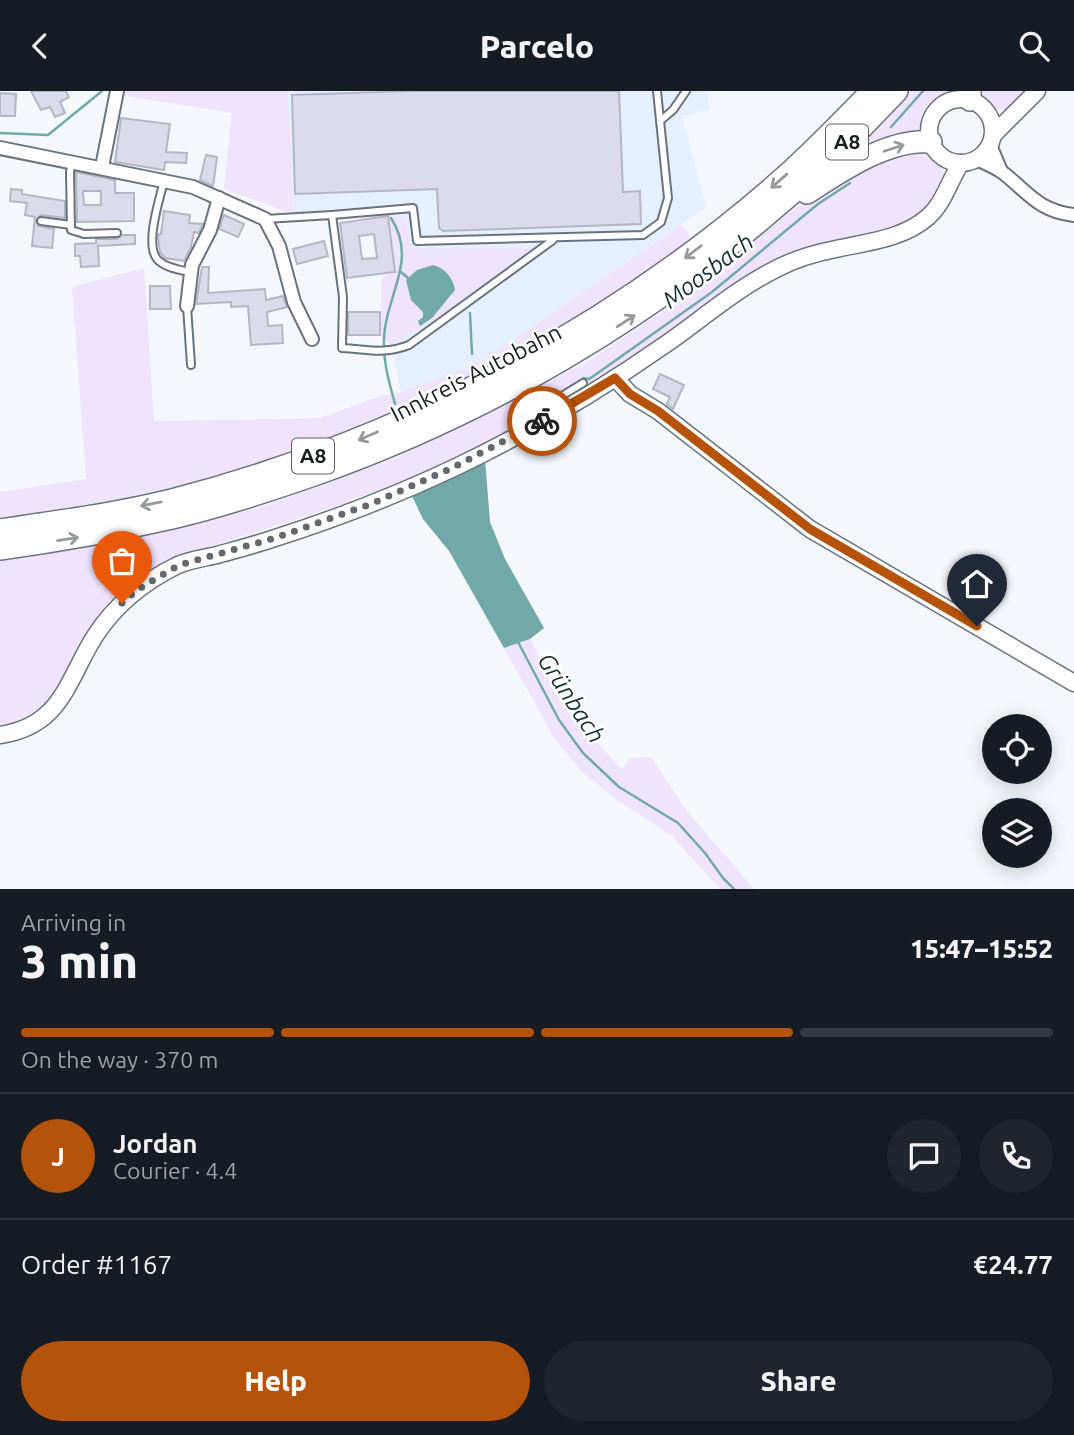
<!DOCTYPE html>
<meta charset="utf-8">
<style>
:root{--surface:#171b24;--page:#20242c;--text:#f1f3f6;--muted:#9ea1a6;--line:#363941;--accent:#b45309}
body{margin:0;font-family:Ubuntu,sans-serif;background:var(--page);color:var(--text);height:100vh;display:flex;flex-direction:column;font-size:26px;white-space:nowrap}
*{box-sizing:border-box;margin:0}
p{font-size:23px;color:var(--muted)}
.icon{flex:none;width:38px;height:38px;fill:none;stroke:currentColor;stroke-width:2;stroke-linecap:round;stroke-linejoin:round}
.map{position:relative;height:798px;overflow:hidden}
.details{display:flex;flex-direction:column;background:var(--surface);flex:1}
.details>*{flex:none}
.buttons{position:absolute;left:982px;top:623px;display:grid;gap:14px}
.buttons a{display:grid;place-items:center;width:70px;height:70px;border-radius:50%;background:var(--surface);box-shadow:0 4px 18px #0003;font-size:35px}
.pin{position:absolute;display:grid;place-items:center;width:60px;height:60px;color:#fff;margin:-72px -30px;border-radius:50% 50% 50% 0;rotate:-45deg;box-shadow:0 0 7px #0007}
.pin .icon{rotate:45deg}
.courier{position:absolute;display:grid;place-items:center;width:70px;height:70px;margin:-35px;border:5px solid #b45309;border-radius:50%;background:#fff;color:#222;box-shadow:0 2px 9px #0007}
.summary em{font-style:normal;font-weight:800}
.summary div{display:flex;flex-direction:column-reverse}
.summary{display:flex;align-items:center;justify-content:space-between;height:119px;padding:0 21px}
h1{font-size:46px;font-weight:800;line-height:52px}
.bar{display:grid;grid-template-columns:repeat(4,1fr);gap:10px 7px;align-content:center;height:84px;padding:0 21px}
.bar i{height:9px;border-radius:5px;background:var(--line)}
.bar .selected{background:var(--accent)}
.bar p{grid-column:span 4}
.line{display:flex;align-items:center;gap:18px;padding:0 21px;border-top:2px solid var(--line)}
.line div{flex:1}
.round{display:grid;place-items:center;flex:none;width:74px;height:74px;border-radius:37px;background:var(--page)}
.action{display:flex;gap:14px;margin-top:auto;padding:14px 21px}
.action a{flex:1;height:80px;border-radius:42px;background:var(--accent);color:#fff;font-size:28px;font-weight:800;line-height:80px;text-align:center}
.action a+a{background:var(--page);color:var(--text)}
header{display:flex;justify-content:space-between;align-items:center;height:91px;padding:0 21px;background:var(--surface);font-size:32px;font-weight:800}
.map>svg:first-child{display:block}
</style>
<header><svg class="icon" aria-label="back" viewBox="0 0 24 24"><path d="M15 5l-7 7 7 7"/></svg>Parcelo<svg class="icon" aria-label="search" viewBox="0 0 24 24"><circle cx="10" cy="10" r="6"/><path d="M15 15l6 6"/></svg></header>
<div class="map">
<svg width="1074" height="798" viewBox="0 0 1074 798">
<rect width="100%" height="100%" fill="#f4f8fd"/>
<polygon fill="#e4f0fe" points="288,0 708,0 709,19 682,25 706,116 478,273 401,301 389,246 417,179 404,126 326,127 293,123"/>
<g fill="#efe3fe">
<polygon points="120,0 288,0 293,123 224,98 232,22 120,4"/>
<path d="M910,0H965L964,3C941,5 929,15 924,37L901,43L884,54L850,65Z"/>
<path d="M976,0H1029L1008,19C992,18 984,15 976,0Z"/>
<polygon points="925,55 939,68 944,83 940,99 926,120 906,136 803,159 599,291 472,358 404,390 304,426 201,458 141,485 116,503 92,533 67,584 49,610 23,629 0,634 0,469 125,450 264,415 396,367 587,271 676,212 801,113 855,77"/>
<polygon points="388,125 405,126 412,158 532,157 441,225 391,254 380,244 382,186 395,181"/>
<path d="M682,133L691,148C654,174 617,202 577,226C447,305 302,370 152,401C102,412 51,419 0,426V401L86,388L72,196L144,177L154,330L320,327L381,305L401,301L478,273Z"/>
<polygon points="530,548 565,617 622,679 630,667 651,666 687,720 754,798 720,798 671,744 621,712 582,681 555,648 504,557"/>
</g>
<g fill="#71a9a9">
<path d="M433,174C445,177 453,187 455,199L432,227L420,235L418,230L423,226V221L411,209L406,189L417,179Z"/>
<polygon points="485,368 490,431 505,468 544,537 530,548 504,557 449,460 423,428 411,403 434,395"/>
</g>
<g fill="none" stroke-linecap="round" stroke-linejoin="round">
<g stroke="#71a9a9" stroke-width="2.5">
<polyline points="891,36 923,0"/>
<polyline points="0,42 48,44 102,0"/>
<path d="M391,127C416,166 391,197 385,237C381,263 388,288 395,313"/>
<polyline points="401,181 408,187"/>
<polyline points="470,222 472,263"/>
<polyline points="583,287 589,288 595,284 712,201 818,113 850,92"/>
<polyline points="517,549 559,629 583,662 619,696 678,732 705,762 723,787 734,798"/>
</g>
</g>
<g fill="#dadcea" stroke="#b4b6c3" stroke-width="2" fill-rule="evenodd">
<polygon points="31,0 66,0 69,6 60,11 65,22 55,26 50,16 41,19"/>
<polygon points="411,0 619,0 623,101 640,100 641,133 443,140 439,137 437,98 295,103 292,4"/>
<polygon points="0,2 16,3 15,25 0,25"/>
<polygon points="121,27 170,33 166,61 187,62 186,72 165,71 164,79 115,71"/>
<polygon points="206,64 217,66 213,95 200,89"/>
<path d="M76,81L115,89V102H134V130L77,131ZM83,100H101V114H84Z"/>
<polygon points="11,98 22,99 22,103 65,110 65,127 41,124 36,129 38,135 54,138 52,157 32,155 35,126 25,124 27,112 10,110"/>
<polygon points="164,120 190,124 189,132 203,133 199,142 194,141 191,156 184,170 165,167 160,161 158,146 159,143 161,143"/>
<polygon points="224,124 244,133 238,146 219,138"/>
<path d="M388,125L395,181L347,187L340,132ZM374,143L377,167L362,168L359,145Z"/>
<polygon points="122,144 135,144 135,153 98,155 99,175 81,176 80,165 75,165 75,153 96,152 96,148 117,148"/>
<polygon points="324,150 328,165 297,173 293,158"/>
<polygon points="202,176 209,176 208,202 265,198 266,209 283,205 287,216 267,221 268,235 282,234 283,252 251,254 248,215 231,216 231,211 196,213"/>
<polygon points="150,195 170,195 171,218 150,218"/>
<rect x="348" y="221" width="32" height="23"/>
<polygon points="660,283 684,294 673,318 667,313 670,306 653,298"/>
</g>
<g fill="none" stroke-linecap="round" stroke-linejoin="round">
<defs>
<g id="lane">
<polyline points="660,30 673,19 686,0"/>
<polyline points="72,72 70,81 71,139 84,143 117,142"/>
<path d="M164,90C160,107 143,157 159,170C167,177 180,179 190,181"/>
<polyline points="332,124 413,117 417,150 643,144 661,131 668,107 657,0"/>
<path d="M265,128L332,124L343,206L342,257C368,258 383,264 409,254L553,149"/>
<polyline points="41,130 71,134"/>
<polyline points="187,215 191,274"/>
<polyline points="562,317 557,308 583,292"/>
</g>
<g id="street">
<polyline points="990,54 1001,80"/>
<polyline points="0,57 193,96 265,128 279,155 294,211 312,248"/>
<path d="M977,68C985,72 995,76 1002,81C1028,101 1038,120 1074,124"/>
<polyline points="102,76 117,0"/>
<polyline points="187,215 192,174 210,139 219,107"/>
</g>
<g id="secondary">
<circle cx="961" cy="40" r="32"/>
<polyline points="993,44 1037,0"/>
<polyline points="615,287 630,303 658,320 810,438 1074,592"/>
<path d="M0,644C62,635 67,589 95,545C115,514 145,490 178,474C189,469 204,467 217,464C235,459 254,454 272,448C335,428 397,404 456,376C529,341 599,300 666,253C702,228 736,198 776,178C795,168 815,162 836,158C867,151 903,148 928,126C944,112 949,90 961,72"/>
</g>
<g id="highway">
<polyline points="970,9 970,0"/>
<path d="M807,102C841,80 889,47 931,51"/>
<path d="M0,439C57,430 116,423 172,409C397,350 606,243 781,89C813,61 842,30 872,0"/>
<path d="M0,458C58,450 115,440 172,427C220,416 268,400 314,384C537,305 736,173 897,0"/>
</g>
</defs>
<use href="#lane" stroke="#6a737d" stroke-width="10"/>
<use href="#street" stroke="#6a737d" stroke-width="16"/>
<use href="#secondary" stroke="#6a737d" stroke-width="19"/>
<use href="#highway" stroke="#6a737d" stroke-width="24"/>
<use href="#lane" stroke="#fff" stroke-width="6"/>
<use href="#street" stroke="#fff" stroke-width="12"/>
<use href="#secondary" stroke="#fff" stroke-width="16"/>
<use href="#highway" stroke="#fff" stroke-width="21"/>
</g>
<defs><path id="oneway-shaft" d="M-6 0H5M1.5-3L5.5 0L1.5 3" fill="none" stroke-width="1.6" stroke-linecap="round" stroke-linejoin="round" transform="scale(1.75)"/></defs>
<g stroke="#97999a">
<use href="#oneway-shaft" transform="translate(894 57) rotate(-18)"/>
<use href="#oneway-shaft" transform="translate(779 90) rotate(139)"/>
<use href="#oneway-shaft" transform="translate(693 161) rotate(143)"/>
<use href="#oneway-shaft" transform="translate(626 230) rotate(-33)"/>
<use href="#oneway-shaft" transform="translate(368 345) rotate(156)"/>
<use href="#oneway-shaft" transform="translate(151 413) rotate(169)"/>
<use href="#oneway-shaft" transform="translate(68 448) rotate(-9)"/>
</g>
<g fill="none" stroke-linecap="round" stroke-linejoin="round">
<polyline stroke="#65696d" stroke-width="7" stroke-dasharray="0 12.6" points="122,512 137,499 179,474 275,447 371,413 454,376 542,330"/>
<polyline stroke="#b45309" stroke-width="9" points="542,330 615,287 630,303 658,320 810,438 977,535"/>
</g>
<g text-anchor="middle" stroke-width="5" stroke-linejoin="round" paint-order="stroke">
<g fill="#fff" stroke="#5d6062" stroke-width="2">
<rect x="826" y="33.5" width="42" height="35" rx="5"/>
<rect x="292" y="347.5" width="42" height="35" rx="5"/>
</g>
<g font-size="21" font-weight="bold" fill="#181c1f">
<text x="847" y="58">A8</text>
<text x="313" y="372">A8</text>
</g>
<g font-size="23" fill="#181c1f" stroke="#fff">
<text transform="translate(476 282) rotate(-27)" y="8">Innkreis Autobahn</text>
</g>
<g font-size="24" font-style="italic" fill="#143232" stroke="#fff">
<text transform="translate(708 180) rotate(-37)" y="8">Moosbach</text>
<text transform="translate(571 607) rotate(57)" y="8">Grünbach</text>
</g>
</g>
</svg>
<div class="buttons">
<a><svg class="icon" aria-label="locate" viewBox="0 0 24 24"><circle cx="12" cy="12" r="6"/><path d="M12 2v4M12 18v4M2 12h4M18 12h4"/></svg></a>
<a><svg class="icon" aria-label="layers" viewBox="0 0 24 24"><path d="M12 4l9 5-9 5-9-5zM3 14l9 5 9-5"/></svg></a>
</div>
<div class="pin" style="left:122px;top:512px;background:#ea580c"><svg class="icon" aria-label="bag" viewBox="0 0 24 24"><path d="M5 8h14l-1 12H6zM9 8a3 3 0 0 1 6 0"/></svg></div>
<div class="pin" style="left:977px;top:535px;background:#1f2937"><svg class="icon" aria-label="home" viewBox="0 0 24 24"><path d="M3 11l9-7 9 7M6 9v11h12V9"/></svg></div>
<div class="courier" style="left:542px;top:330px"><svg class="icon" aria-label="bike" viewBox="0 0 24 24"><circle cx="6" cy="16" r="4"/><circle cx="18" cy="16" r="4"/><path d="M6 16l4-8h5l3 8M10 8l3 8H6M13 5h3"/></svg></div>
</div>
<section class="details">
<div class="summary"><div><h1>3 min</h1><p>Arriving in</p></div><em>15:47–15:52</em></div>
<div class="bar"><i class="selected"></i><i class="selected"></i><i class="selected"></i><i></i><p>On the way · 370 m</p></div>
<div class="line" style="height:126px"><b class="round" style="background:var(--accent);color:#fff">J</b><div><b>Jordan</b><p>Courier · 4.4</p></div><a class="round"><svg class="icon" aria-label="chat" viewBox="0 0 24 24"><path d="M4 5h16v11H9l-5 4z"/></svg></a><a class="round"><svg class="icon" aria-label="phone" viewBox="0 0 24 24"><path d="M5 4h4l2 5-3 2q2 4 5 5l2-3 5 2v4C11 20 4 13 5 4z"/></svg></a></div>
<div class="line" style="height:91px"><div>Order #1167</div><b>€24.77</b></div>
<div class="action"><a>Help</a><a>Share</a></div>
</section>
